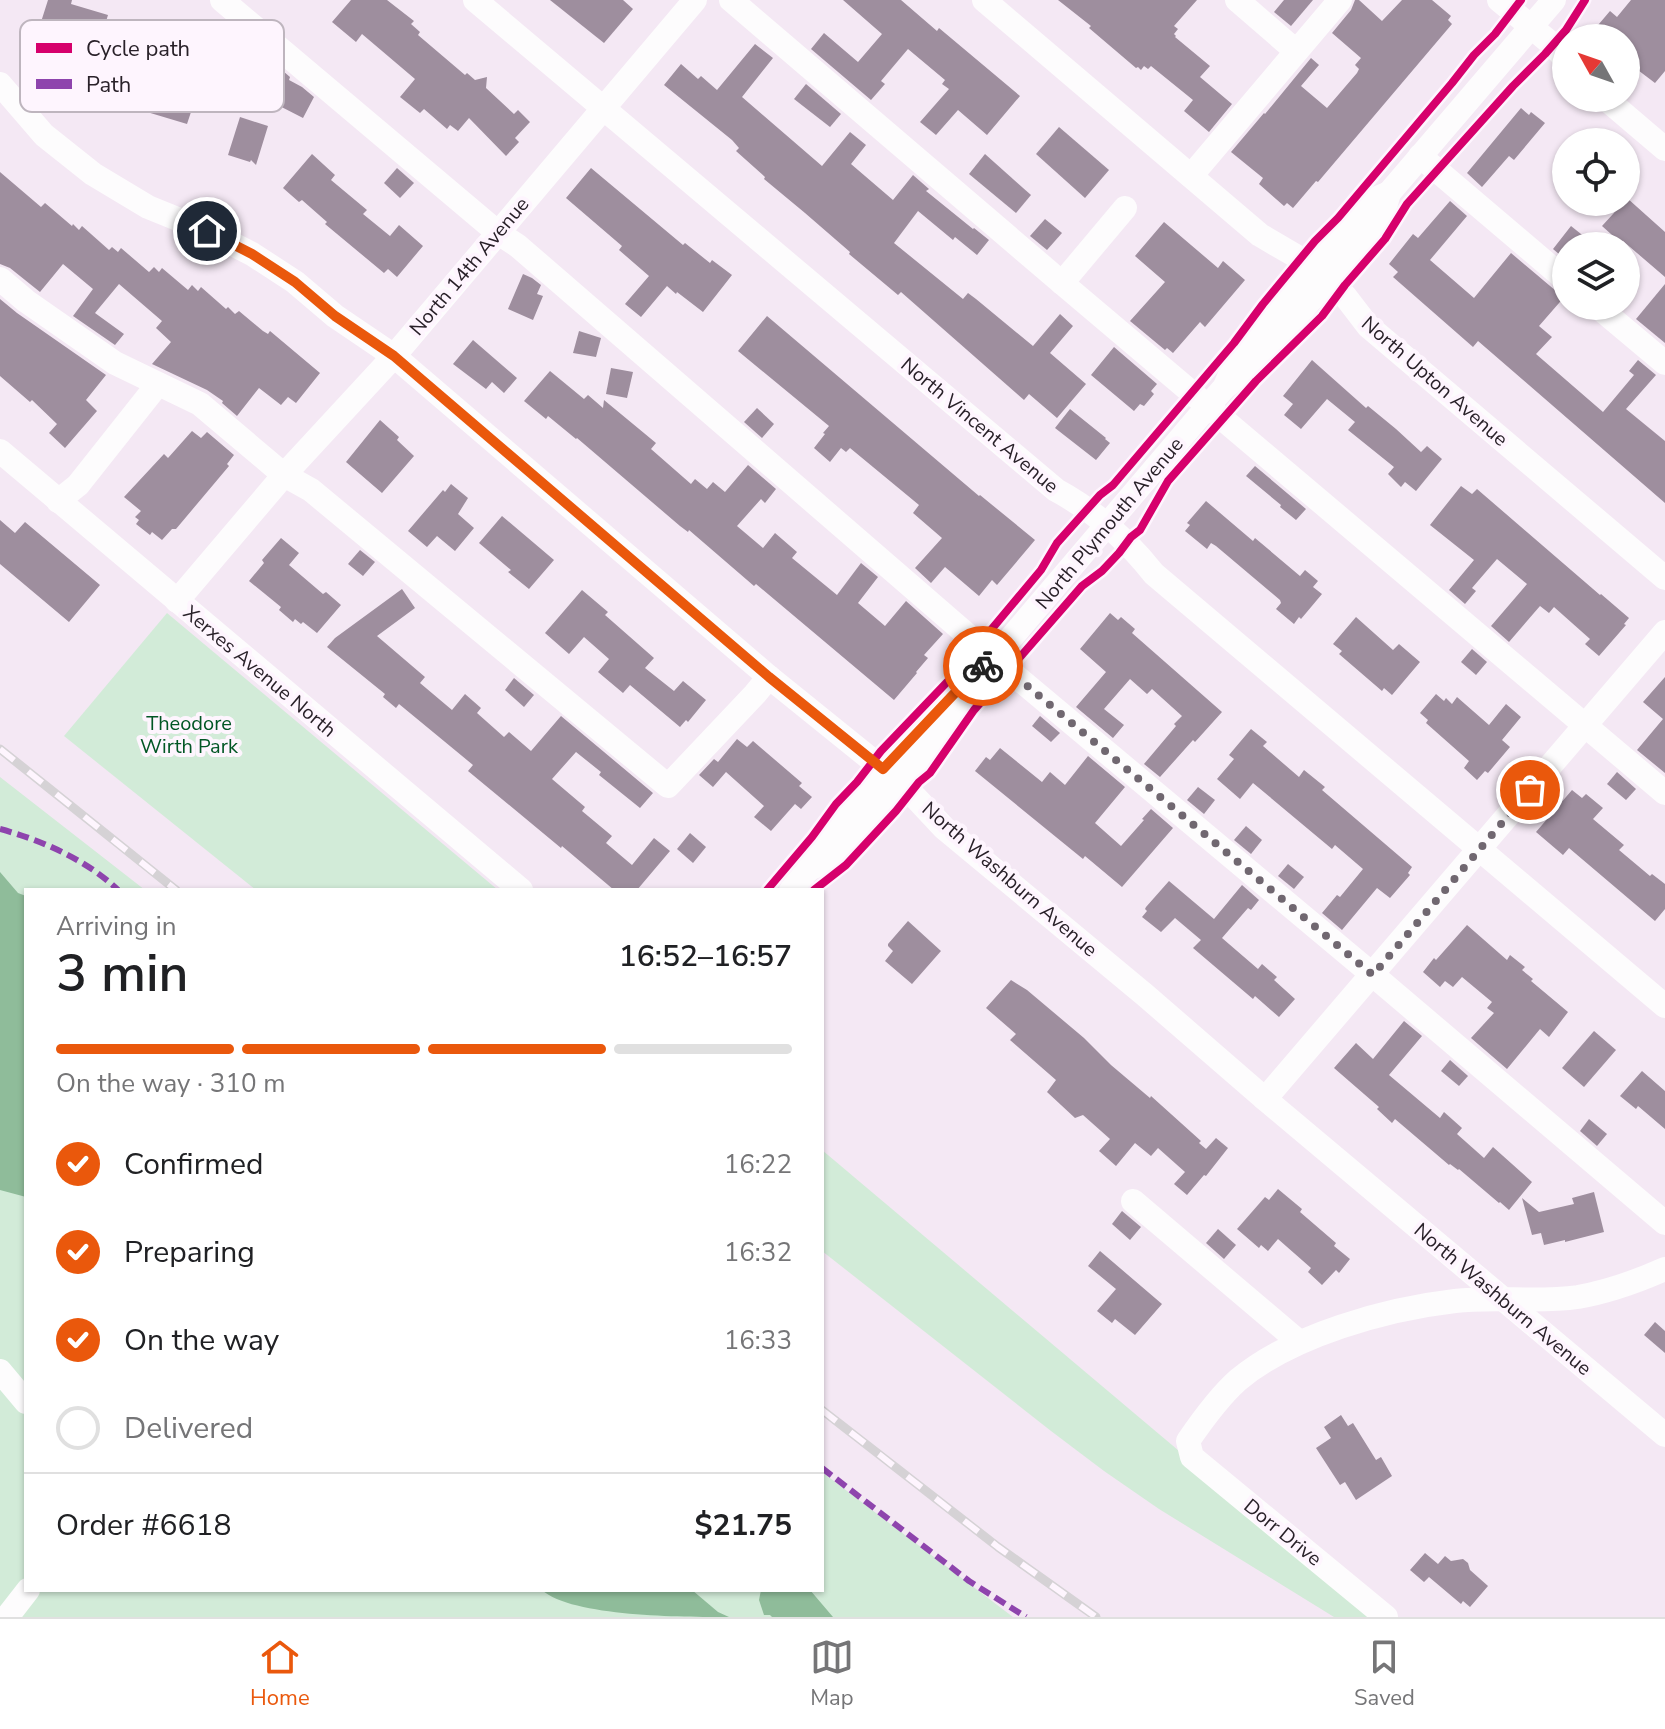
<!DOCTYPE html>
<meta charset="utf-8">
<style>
:root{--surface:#fff;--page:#f6f6f6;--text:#202124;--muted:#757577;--line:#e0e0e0;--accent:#ea580c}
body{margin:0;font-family:"Nunito Sans",sans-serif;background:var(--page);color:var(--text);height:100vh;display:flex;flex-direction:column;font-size:30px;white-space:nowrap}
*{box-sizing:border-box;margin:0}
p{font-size:26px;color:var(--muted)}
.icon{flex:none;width:44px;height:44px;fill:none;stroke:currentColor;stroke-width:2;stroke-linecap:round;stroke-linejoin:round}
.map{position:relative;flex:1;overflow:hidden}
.side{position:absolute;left:24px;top:888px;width:800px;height:704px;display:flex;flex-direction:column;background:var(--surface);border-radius:0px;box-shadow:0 2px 6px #0004}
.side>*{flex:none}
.needle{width:52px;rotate:310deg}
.controls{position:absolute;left:1552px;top:24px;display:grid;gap:16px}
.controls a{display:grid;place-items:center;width:88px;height:88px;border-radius:50%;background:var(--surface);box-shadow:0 2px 6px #0004;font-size:40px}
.pin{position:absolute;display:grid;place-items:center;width:68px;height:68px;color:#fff;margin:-34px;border:4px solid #fff;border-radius:50%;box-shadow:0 2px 8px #0007}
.courier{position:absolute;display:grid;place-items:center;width:80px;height:80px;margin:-40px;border:6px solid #ea580c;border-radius:50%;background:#fff;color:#222;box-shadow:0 2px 10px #0007}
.summary em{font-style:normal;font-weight:600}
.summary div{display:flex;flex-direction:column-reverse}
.summary{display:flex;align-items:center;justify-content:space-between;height:136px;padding:0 32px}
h1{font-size:52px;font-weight:600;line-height:60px}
.bar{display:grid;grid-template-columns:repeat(4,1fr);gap:12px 8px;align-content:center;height:96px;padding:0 32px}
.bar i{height:10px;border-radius:6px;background:var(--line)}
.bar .current{background:var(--accent)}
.bar p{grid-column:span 4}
.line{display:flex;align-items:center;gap:20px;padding:0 32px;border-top:2px solid var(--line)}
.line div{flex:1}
ol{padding:0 32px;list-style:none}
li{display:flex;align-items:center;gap:24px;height:88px}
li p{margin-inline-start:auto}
li .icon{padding:8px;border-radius:50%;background:var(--accent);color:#fff;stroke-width:4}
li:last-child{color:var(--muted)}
li i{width:44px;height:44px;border:4px solid var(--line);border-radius:50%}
.tabs{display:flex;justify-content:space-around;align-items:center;height:112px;border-top:2px solid var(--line);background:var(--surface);font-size:22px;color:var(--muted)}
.tabs a{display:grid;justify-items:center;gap:4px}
.tabs .current{color:var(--accent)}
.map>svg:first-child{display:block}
</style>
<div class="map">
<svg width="1665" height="1617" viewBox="0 0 1665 1617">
<rect width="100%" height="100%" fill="#f4e8f4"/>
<g fill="#d2ebd8">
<polygon points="167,613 498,890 256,890 64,736"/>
<polygon points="0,777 145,890 26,890 26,1590 822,1590 822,1472 1013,1617 0,1617"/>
<polygon points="822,1150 1376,1617 1334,1617 1159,1509 1104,1471 1051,1431 822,1251"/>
</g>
<g fill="#8fbc9a">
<polygon points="0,872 18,893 26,896 26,1197 0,1190"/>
<path d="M542,1590H692L718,1612L729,1617C683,1617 572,1617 542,1590Z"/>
<polygon points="761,1590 810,1590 833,1617 772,1617 770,1615 764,1615 759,1600"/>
</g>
<g fill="#9e8e9e">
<polygon points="48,0 72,0 71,4 108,15 94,60 68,53 72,39 43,31 46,23 41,22"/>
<polygon points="351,0 387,0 414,21 411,24 420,32 418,35 465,75 467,73 475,80 487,77 486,88 514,114 518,110 530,122 515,138 519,142 506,156 469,118 458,131 450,125 447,129 424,109 420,113 400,97 415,79 362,34 356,42 332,22"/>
<polygon points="550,0 623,0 633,9 604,43"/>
<polygon points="843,0 901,0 937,31 939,28 1020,96 987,135 958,110 936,135 920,122 949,89 942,84 945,80 908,49 881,81 885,84 871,100 811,49 824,33 858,62 882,34"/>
<polygon points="1058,0 1197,0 1174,26 1178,29 1174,34 1176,36 1175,37 1210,66 1200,77 1232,104 1209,132 1184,111 1193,100 1151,66 1148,69 1144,66 1141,70 1138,67 1136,68 1089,28 1091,26"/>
<polygon points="1284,0 1313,0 1291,26 1274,12"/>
<polygon points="1355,0 1359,0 1382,21 1402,0 1432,0 1451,16 1448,20 1452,24 1318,182 1316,181 1293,208 1287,203 1284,206 1259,184 1263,178 1231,152 1264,113 1265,114 1311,58 1319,65 1301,86 1327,108 1357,73 1359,69 1355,65 1361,58 1332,33 1351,10"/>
<polygon points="1631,0 1665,0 1665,71 1655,83 1626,61 1626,38 1601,38 1593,31 1610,11 1617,17"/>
<polygon points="755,44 773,58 742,97 822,166 850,132 866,145 851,164 893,200 913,175 929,189 926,191 931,195 973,229 974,228 989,240 977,255 955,237 953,240 918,211 894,243 963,299 968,293 976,299 1033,346 1060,314 1073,326 1050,353 1086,384 1057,418 1029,394 1024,400 901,292 898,295 849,254 850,252 805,213 764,179 765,177 736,151 739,148 732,140 664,85 681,64 698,79 701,76 717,90"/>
<polygon points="119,51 191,72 180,105 192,109 187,124 147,112 152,98 108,85"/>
<polygon points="271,67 283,71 290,77 289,80 302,87 314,97 303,118 262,97"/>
<polygon points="806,84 841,114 830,127 794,99"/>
<polygon points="1521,108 1529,115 1531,112 1545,123 1514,160 1509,156 1482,187 1467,173"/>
<polygon points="240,117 268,126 256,165 251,160 250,162 228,155"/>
<polygon points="1059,127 1109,170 1085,198 1036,154"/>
<polygon points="312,154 335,175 331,180 367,210 363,214 390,236 399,225 423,246 397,277 388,269 384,273 325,224 327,222 302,200 299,202 283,188"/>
<polygon points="985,154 1031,195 1016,213 969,174"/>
<polygon points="397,168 414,183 400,198 384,183"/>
<polygon points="591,168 683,245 685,243 710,263 712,260 732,275 703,312 677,292 676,294 667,286 641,317 625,304 649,276 619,250 622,246 566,198"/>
<polygon points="0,172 41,207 45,203 72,226 73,224 79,230 82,226 109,250 112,247 118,252 121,248 149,272 154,267 159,272 162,268 188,290 192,285 198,291 201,287 226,309 228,307 235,314 239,311 263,331 268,334 270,331 320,373 296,403 288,397 281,405 259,388 237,416 222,403 223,401 207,390 152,364 171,342 156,328 162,321 119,284 95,313 124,334 115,345 73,316 93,289 63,264 40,292 10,268 0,264"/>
<polygon points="1627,198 1665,232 1665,277 1623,241 1621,243 1602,226 1624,202 1626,202"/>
<polygon points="1450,201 1467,216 1430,260 1474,298 1511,253 1556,291 1566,295 1539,326 1552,337 1536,354 1603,412 1634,375 1629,371 1638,360 1656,375 1626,409 1665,441 1665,503 1478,341 1473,347 1393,277 1398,272 1389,264 1413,234 1418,238"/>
<polygon points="1045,219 1062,233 1047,250 1030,236"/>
<polygon points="1164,222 1218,268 1223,261 1245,280 1205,327 1200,322 1173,353 1167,348 1165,350 1130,321 1165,282 1135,256"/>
<polygon points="1571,226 1596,246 1566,246 1566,260 1553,249"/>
<polygon points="523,274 532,278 541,285 537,294 543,296 533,320 508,309"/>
<polygon points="1665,284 1665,343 1636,319"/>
<polygon points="0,299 17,313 106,375 86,400 97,411 65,448 49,433 57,424 32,400 30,402 0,376"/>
<polygon points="767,316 979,496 980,495 1035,540 997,585 992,580 979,596 945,567 931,583 915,568 942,538 913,513 919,505 850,448 846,452 841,448 830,462 814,448 825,434 823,433 829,426 738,351"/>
<polygon points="579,331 601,338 596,357 573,353"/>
<polygon points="473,340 517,378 504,393 492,382 486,389 453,364"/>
<polygon points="1114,347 1157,384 1151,391 1154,394 1144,406 1140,404 1134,411 1091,375"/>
<polygon points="1312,360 1366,408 1368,406 1396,429 1421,452 1427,446 1442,459 1416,491 1405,482 1401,487 1388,474 1394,467 1348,430 1355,422 1327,399 1301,429 1284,415 1293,404 1283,396"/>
<polygon points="611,368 633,372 627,398 606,394"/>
<polygon points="550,371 584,399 588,395 603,408 604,400 656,443 651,449 691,484 695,479 707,489 713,482 725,492 748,465 776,489 765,503 761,499 737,526 763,548 775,533 797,552 792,558 837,595 861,563 878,577 858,603 885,626 906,601 943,634 924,655 928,658 916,672 917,673 894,700 756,584 754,586 689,530 688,532 680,526 577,438 576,439 548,416 546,419 524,401"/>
<polygon points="757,408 774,424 762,438 744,422"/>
<polygon points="1070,409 1106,438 1105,439 1110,443 1096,460 1055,428"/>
<polygon points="380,420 399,437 397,440 414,456 382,493 346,462"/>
<polygon points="192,431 201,438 207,432 234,455 227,464 229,466 176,529 172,529 162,540 152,532 150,535 136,524 139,520 135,517 141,511 124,497 164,454 168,458"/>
<polygon points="1255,466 1306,509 1296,520 1280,507 1281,505 1246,476"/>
<polygon points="451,484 468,498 458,514 474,528 455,551 437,536 427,547 408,531 443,490 445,492"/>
<polygon points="1461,486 1472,494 1477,489 1600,595 1601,594 1629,618 1624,624 1626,625 1599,656 1585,644 1590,639 1554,607 1549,613 1540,606 1509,642 1491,626 1527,584 1497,559 1472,588 1476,591 1465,604 1449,590 1474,560 1430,525"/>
<polygon points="1206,501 1253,541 1255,538 1300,576 1305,570 1318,581 1313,587 1322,594 1301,619 1299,617 1294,624 1276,609 1281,603 1280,600 1216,546 1211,543 1207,549 1185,531 1190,525 1187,523"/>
<polygon points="502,516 554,560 529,589 508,572 511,570 479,543"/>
<polygon points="0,520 15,533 25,522 100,585 69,622 0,564"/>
<polygon points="281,538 299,553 289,565 323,594 326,592 341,605 317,633 303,622 301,624 295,619 293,622 279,610 281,607 249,581 264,563 262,560"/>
<polygon points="360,550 375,562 363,576 348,564"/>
<polygon points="402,589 415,608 377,636 425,677 420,683 452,710 465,694 481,708 477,713 504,737 509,732 531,751 561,716 653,793 640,808 599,775 601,772 576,752 552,779 585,807 582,811 612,836 606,843 632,865 654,838 670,851 637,890 614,890 562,846 561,848 468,771 473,765 399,704 396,708 383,697 385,694 327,647 335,638"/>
<polygon points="582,590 608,612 605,615 654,658 645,668 674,691 683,681 706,700 688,722 686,720 680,727 630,685 623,693 598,672 609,659 584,637 569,654 545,633"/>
<polygon points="1110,613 1118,620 1121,617 1135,629 1132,633 1222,712 1195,742 1193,740 1160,777 1144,764 1176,726 1174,724 1182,716 1152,689 1147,694 1130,679 1104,709 1124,725 1113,738 1076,707 1106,672 1080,649"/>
<polygon points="1356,617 1393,650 1399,644 1420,662 1392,695 1384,688 1382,691 1339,654 1342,651 1333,644"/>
<polygon points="1472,649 1487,662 1476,675 1461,662"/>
<polygon points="1665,677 1665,773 1637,750 1663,719 1643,702"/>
<polygon points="514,678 534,695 524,707 505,690"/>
<polygon points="1436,694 1444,701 1446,698 1452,704 1457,697 1489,725 1506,704 1521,717 1502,740 1510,747 1488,773 1485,771 1477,780 1464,768 1469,761 1426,723 1428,720 1420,713"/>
<polygon points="1040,716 1060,733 1051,742 1032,726"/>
<polygon points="1251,729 1267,742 1263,746 1299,777 1304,770 1325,787 1322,790 1412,867 1408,873 1410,875 1390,898 1377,888 1342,930 1322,913 1337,895 1340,897 1363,869 1335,845 1332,849 1253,783 1240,799 1217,779 1234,759 1229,755"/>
<polygon points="737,739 747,747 753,741 802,783 799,786 812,797 801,809 795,804 771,831 754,817 764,806 726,772 713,787 699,775 714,759 718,762"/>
<polygon points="1000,748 1042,782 1050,772 1065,785 1088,756 1125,787 1095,823 1121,846 1144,820 1142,819 1151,809 1173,828 1122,887 1085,856 1083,859 975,771 986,757 990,760"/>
<polygon points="1617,772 1636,789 1626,800 1607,784"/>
<polygon points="1198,787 1215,800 1204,814 1187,800"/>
<polygon points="1572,790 1582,798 1586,794 1603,808 1593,819 1624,845 1619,850 1650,876 1652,874 1665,884 1665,909 1655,921 1569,848 1563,855 1536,832"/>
<polygon points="1246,826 1262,840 1251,854 1234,840"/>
<polygon points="690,833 706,847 693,863 677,849"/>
<polygon points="1288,864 1304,877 1294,889 1278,876"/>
<polygon points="1169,881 1214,919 1242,885 1259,900 1251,910 1248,908 1222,938 1258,969 1262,964 1277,977 1274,980 1295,999 1279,1017 1255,996 1253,999 1193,948 1201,940 1175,918 1161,932 1142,917 1147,911 1145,909 1146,907"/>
<polygon points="908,921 941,951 912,984 885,961 893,951 888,946 888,944"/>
<polygon points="1467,925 1507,960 1510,955 1525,967 1522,970 1533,979 1531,981 1568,1012 1549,1037 1540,1029 1507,1069 1471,1038 1494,1013 1487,1008 1492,1002 1462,977 1453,987 1445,981 1440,987 1423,972 1434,958 1436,960"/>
<polygon points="1011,980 1027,990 1084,1038 1111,1065 1150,1098 1151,1096 1201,1141 1199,1143 1206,1149 1216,1138 1228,1148 1206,1176 1204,1175 1187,1195 1174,1184 1185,1172 1158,1148 1151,1156 1135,1143 1116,1166 1099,1151 1110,1139 1083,1115 1075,1118 1047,1092 1056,1080 1010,1040 1016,1034 986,1008"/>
<polygon points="1404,1021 1422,1036 1389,1075 1440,1118 1444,1112 1462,1128 1457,1134 1484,1158 1493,1147 1532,1182 1509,1210 1500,1202 1499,1203 1459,1169 1458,1170 1450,1164 1449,1165 1395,1119 1392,1123 1377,1109 1379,1107 1334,1068 1356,1043 1373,1059"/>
<polygon points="1594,1031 1616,1050 1584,1087 1562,1068"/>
<polygon points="1450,1060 1468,1076 1459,1086 1441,1071"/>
<polygon points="1642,1071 1665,1091 1665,1129 1638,1106 1636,1109 1620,1096"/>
<polygon points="1589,1119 1607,1134 1597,1146 1580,1131"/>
<polygon points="1278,1189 1302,1209 1300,1212 1336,1243 1334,1246 1350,1259 1339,1273 1336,1270 1322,1285 1308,1272 1311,1268 1278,1239 1268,1251 1261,1245 1259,1248 1237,1229 1265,1197 1269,1200"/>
<polygon points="1594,1192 1604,1232 1565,1242 1565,1240 1544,1245 1541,1233 1532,1235 1522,1198 1539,1212 1574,1204 1572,1198"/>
<polygon points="1122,1211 1141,1227 1130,1240 1112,1224"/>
<polygon points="1218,1229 1236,1245 1224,1259 1206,1243"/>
<polygon points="1100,1251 1162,1304 1135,1335 1115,1319 1112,1323 1097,1311 1116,1289 1088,1266"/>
<polygon points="1655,1322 1665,1331 1665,1353 1644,1335"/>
<polygon points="1341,1415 1348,1426 1353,1423 1376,1460 1381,1457 1392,1476 1356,1500 1345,1482 1340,1485 1316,1448 1331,1438 1324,1427"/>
<polygon points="1425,1553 1438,1564 1445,1556 1451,1561 1463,1559 1468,1563 1470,1570 1488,1586 1470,1607 1463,1601 1461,1604 1429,1577 1424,1582 1410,1570"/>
</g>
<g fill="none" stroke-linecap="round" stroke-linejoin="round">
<g stroke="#fdfcfd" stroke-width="24">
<polyline points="222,0 497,232 518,246 994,658 1373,975 1665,1223"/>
<path d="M475,0L1056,490C1095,511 1127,540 1154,574L1665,1006"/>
<polyline points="731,0 1062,283 1665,793"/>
<polyline points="984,0 1260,235 1296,256 1345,296 1368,326 1665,578"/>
<polyline points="1237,0 1296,51"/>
<polyline points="1499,0 1553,45 1566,60"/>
<polyline points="0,84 44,135 93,174 148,207 207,231 252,254 295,282 335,316 394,356 769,677 883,769 915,797 944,828 1145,995 1265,1099 1665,1435"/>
<polyline points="1605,98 1665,149"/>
<polyline points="1420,156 1566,280"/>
<polyline points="1191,176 1340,0"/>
<polyline points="0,279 26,301 115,363 200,404 284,475 311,490 668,786 755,694 769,677"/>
<polyline points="1062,283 1125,208"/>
<polyline points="1597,306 1665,363"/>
<polyline points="1226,384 1239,354 1325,250 1370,201 1389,193"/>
<polyline points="0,451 521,890"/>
<polyline points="58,501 78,485 158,384"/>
<polyline points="177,601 284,475 394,356 695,0"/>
<polyline points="809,869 831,859 882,804 978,686 994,658 1208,406 1224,388 1254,364 1357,248 1384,210 1389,193 1554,0"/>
<polyline points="791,890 809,869 820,847 865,790 901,748 955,692"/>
<polyline points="1265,1099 1665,632"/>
<polyline points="1133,1201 1299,1342"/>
<polyline points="0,1371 26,1402"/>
<polyline points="7,1617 28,1590"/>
<path d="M1386,1617L1192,1457L1188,1441C1201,1422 1221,1395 1238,1380C1292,1335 1386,1309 1455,1301C1495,1296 1537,1303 1578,1297C1607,1292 1638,1281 1665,1269"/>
</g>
<defs>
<g id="rail">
<polyline points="0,749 176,890"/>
<polyline points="822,1410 998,1547 1096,1617"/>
</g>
</defs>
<use href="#rail" stroke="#d5d2d5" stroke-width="9"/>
<use href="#rail" stroke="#fef5fe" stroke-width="6" stroke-dasharray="18" stroke-linecap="butt"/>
<g stroke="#8e44ad" stroke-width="6" stroke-dasharray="12 6" stroke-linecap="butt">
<path d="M0,829C41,840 87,860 118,890"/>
<polyline points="822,1468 969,1581 1026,1617"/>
</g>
<defs>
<g id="cycleway">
<polyline points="767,890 812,837 836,804 857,782 881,751 950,679 1041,570 1057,543 1100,495 1113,485 1234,343 1263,304 1315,241 1338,218 1452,83 1474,55 1495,34 1521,0"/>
<polyline points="814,890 846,865 896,811 919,782 930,773 974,710 1082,586 1102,571 1119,553 1131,537 1140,530 1168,481 1256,381 1322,316 1345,285 1385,239 1407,204 1513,86 1545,54 1566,30 1585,0"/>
</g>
</defs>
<use href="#cycleway" stroke="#fef5fe" stroke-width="13"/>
<use href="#cycleway" stroke="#d6006c" stroke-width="8"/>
</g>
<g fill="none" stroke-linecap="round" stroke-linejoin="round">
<polyline stroke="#706770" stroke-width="8" stroke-dasharray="0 14.4" points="983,666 994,658 1373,975 1530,790"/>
<polyline stroke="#ea580c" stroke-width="10" points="207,231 252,254 295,282 335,316 394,356 769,677 883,769 970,677 983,666"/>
</g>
<g text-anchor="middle" stroke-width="8" stroke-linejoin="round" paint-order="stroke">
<g font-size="20" fill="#292129" stroke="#fef5fe">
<text transform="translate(469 266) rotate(-50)" y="7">North 14th Avenue</text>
<text transform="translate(1435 381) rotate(41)" y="7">North Upton Avenue</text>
<text transform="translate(980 425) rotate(40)" y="7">North Vincent Avenue</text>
<text transform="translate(1109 523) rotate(-50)" y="7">North Plymouth Avenue</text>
<text transform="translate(260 671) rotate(40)" y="7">Xerxes Avenue North</text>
<text transform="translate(1010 879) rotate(41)" y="7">North Washburn Avenue</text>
<text transform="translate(1503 1299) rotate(40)" y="7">North Washburn Avenue</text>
<text transform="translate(1283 1532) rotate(39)" y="7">Dorr Drive</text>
</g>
<g font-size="20" fill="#015624" stroke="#fef5fe">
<text x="189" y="730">Theodore<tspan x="189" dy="23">Wirth Park</tspan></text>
</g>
</g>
<rect x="20" y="20" width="264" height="92" rx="12" fill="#fef5fe" stroke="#beb5be" stroke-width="2"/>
<rect x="36" y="43" width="36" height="10" fill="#d6006c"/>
<rect x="36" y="79" width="36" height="10" fill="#8e44ad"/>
<g font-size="22" fill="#292129">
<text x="86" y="56">Cycle path</text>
<text x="86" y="92">Path</text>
</g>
</svg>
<div class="controls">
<a><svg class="needle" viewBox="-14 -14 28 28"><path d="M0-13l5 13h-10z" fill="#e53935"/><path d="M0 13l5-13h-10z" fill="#757577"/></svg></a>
<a><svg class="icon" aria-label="locate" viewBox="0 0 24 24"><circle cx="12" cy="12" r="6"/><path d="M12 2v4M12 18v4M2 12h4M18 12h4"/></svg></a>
<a><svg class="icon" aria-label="layers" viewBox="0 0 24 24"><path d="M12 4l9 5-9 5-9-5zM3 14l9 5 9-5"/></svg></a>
</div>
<div class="pin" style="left:1530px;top:790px;background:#ea580c"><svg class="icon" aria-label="bag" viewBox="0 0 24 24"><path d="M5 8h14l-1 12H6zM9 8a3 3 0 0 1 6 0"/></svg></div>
<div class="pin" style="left:207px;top:231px;background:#1f2937"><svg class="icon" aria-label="home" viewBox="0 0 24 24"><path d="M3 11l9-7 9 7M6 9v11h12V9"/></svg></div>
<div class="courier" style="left:983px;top:666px"><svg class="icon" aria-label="bike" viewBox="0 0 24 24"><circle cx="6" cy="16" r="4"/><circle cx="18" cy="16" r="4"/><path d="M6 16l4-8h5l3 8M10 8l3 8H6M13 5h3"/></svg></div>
<section class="side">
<div class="summary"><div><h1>3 min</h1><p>Arriving in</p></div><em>16:52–16:57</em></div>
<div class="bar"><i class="current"></i><i class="current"></i><i class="current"></i><i></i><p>On the way · 310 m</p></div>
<ol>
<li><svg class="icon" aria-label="check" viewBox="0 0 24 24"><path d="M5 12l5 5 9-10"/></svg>Confirmed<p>16:22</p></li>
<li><svg class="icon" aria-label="check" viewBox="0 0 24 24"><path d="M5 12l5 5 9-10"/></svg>Preparing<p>16:32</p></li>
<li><svg class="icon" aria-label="check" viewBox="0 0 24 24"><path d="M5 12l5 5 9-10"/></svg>On the way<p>16:33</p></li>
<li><i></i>Delivered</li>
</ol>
<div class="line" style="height:104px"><div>Order #6618</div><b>$21.75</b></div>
</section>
</div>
<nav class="tabs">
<a class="current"><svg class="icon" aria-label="home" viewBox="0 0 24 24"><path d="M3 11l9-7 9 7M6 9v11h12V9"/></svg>Home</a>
<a><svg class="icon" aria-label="map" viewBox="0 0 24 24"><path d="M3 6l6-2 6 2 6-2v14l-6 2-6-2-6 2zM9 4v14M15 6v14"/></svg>Map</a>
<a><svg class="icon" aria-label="saved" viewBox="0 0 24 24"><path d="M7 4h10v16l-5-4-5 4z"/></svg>Saved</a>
</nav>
